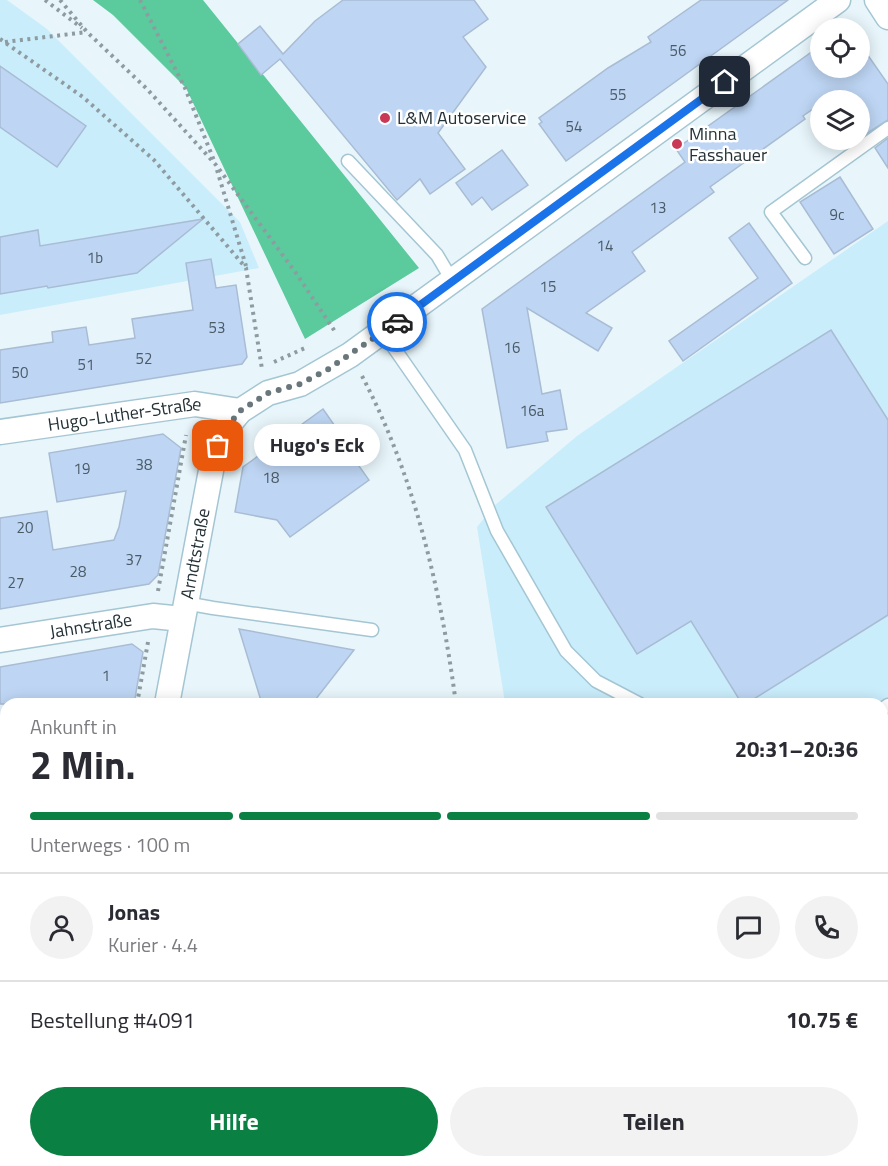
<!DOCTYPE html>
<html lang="de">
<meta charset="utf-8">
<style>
:root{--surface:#fff;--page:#f2f2f3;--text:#2b2b33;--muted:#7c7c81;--line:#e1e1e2;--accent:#0b8043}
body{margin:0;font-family:"Titillium Web",sans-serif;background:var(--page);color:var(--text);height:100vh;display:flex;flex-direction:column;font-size:22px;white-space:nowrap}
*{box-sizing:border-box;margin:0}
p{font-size:20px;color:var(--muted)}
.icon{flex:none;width:33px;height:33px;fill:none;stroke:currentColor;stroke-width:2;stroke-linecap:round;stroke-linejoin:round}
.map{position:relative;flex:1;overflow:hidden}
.sheet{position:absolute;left:0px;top:698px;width:888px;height:470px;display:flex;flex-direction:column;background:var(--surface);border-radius:18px 18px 0 0;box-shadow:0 3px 15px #0003}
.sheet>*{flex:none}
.controls{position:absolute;left:810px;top:18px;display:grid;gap:12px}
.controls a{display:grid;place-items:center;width:60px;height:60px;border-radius:50%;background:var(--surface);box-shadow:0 3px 15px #0003;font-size:30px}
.pin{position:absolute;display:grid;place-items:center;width:51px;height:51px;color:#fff;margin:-26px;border-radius:12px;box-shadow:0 3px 9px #0006}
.courier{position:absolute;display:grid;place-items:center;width:60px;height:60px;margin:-30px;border:4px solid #1a73e8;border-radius:50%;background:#fff;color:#222;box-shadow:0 2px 8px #0007}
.bubble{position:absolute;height:42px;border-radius:21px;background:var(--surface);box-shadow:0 3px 15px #0003;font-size:20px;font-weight:700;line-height:42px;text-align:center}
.overview em{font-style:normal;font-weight:700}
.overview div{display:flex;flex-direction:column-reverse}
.overview{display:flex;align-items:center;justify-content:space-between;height:102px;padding:0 30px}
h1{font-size:39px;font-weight:700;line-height:45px}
.bar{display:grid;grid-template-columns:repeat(4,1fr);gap:9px 6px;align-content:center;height:72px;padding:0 30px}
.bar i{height:8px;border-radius:4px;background:var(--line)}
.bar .on{background:var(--accent)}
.bar p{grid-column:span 4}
.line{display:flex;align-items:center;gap:15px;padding:0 30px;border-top:2px solid var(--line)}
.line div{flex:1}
.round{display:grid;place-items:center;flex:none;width:63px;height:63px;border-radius:32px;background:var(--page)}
.button{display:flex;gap:12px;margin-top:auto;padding:12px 30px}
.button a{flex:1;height:69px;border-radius:36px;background:var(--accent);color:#fff;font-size:24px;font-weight:700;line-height:69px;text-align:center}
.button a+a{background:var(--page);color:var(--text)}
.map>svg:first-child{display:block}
</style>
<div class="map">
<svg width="888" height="1166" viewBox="0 0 888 1166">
<rect width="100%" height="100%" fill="#e8f6fb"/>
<g fill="#caedfb">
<polygon points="0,0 7,0 47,29 240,222 259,268 0,315"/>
<polygon points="888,221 888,1166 467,1166 468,1161 882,1161 882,704 505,703 477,527 494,506 577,436"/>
</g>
<polygon fill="#8ad7b4" points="6,794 6,1161 68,1161 68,1166 0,1166 0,795"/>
<polygon fill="#5bca9d" points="93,0 203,0 419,268 305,339 186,88 113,15"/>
<g fill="#bed6f4" stroke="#a8bcd4" stroke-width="1.5">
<polygon points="343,0 474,0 488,19 463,37 486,67 438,133 465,169 430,194 420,179 397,200 280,59 261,75 238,44 260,26 283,54 315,21"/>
<polygon points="701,0 788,0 566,161 539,124 542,122 539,118 608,68 651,42 648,37"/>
<polygon points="860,44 888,84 888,120 866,134 860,123 860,100 820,100 820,104 803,116 805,119 710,187 714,192 632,252 645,271 586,313 612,328 598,351 527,308 542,394 560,390 567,429 546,432 548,441 507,448 482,309 685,162 676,149 820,46 820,68 860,68"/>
<polygon points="0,66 86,126 57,167 0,127"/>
<polygon points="888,138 888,168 875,148"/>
<polygon points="502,150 528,185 492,210 482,197 472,205 456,183"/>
<polygon points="840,177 873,229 834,254 800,202"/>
<polygon points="203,219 137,273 48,288 47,286 0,294 0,237 38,230 40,246"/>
<polygon points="749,223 792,283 683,361 669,341 758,278 729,238"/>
<polygon points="211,259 216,288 236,285 247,357 242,364 0,403 0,350 53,342 52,332 86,327 89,345 135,338 132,319 193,310 186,263"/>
<polygon points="831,330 888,420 888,615 746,704 742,704 691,621 637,654 546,507"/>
<polygon points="323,409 337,429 334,431 369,480 290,537 277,520 235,512 243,467"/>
<polygon points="163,434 181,448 158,575 149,584 0,609 0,518 47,511 53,550 114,540 119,527 126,491 57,502 49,453"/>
<polygon points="239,629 354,650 312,704 262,704"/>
<polygon points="132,644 143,652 134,704 0,704 0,667"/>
</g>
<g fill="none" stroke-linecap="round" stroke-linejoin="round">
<defs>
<g id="lane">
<polyline points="348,161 437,255 453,282"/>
<polyline points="805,258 771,212 888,128"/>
<polyline points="383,332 465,450 497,531 566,651 596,681 640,704"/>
<polyline points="185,603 213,608 372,630"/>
<polyline points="882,709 888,705"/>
<polyline points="882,821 888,818"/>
<polyline points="882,1041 888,1050"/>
</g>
<g id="street">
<polyline points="877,0 888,17"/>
<path id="s1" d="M0,432L195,404L240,411"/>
<path id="s2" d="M0,640L153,616L182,619"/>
<path id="s3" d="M167,704L213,460L222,433L240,411L268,393L300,384L350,355L838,0"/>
<polyline points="84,1166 85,1161"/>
</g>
</defs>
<use href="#lane" stroke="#a4c6d3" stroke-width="15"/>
<use href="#street" stroke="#a4c6d3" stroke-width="27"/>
<g stroke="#8e9ca1" stroke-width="4" stroke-dasharray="3 4.5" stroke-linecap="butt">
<polyline points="45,0 82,28"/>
<polyline points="60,0 87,32 147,89 216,165 296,273 336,333"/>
<polyline points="140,0 185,88 215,163"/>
<polyline points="0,39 83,97 154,160 246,268 262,369"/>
<polyline points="5,42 87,32"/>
<polyline points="217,170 246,266"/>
<polyline points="274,362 305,348"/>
<path d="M362,376C415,477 441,591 456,704"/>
<polyline points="158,591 186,435"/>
<polyline points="137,704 148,642"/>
<polyline points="0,807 6,806"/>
<polyline points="53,1166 54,1161"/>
<polyline points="388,1166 390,1161"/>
</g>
<use href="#lane" stroke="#fff" stroke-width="12"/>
<use href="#street" stroke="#fff" stroke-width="24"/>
</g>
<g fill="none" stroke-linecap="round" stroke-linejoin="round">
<polyline stroke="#69777c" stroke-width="6" stroke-dasharray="0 10.8" points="218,446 222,433 240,411 268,393 300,384 327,370 397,322"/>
<polyline stroke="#1a73e8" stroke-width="8" points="397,322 725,82"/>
</g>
<g fill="#c93956" stroke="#fff" stroke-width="2">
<circle cx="385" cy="118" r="6"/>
<circle cx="677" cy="144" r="6"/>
</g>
<g text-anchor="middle" stroke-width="5" stroke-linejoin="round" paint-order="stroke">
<g font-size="15" fill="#4a5b66">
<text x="678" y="56">56</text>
<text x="618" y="100">55</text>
<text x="574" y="132">54</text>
<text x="658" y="213">13</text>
<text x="837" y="220">9c</text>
<text x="605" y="251">14</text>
<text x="95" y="263">1b</text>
<text x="548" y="292">15</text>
<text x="217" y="333">53</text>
<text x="512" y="353">16</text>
<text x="144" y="364">52</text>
<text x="86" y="370">51</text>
<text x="20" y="378">50</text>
<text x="532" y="416">16a</text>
<text x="144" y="470">38</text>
<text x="82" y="474">19</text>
<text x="271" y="483">18</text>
<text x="25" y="533">20</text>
<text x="134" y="565">37</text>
<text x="78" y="577">28</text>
<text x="16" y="588">27</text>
<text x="106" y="681">1</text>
</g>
<g font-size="18" fill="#243237" stroke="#fff" text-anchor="start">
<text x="397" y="124">L&amp;M Autoservice</text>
<text x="689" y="140">Minna<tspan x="689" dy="21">Fasshauer</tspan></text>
</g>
<g font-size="18" fill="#243237" stroke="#fff">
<text dy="6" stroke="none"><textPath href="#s1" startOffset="126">Hugo-Luther-Straße</textPath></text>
<text dy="6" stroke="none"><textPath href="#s3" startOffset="153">Arndtstraße</textPath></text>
<text dy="6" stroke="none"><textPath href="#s2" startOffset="92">Jahnstraße</textPath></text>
</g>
</g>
</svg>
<div class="controls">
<a><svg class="icon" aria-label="locate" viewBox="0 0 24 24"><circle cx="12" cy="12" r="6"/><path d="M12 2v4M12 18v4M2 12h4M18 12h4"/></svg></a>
<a><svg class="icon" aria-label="layers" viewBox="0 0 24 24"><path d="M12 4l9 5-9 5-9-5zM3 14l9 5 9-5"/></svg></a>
</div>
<div class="pin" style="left:218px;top:446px;background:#ea580c"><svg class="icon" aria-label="bag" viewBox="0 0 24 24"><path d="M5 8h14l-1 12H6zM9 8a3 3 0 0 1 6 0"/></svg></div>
<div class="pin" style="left:725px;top:82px;background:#1f2937"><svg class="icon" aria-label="home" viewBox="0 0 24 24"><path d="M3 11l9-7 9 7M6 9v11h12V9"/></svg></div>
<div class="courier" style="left:397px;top:322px"><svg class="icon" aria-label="car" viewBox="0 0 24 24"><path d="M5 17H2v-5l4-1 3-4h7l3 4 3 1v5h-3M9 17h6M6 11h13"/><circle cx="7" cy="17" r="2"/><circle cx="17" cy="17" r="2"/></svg></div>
<div class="bubble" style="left:254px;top:424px;width:126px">Hugo's Eck</div>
<section class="sheet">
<div class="overview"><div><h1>2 Min.</h1><p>Ankunft in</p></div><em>20:31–20:36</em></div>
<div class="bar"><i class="on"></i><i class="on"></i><i class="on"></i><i></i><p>Unterwegs · 100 m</p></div>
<div class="line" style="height:108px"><a class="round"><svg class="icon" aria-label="person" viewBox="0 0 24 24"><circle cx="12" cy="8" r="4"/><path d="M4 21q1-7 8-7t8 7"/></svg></a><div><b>Jonas</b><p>Kurier · 4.4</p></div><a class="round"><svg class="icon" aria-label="chat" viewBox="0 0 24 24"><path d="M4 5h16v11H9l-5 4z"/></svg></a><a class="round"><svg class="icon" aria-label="phone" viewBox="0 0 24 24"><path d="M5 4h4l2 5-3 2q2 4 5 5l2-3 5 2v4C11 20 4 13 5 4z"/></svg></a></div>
<div class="line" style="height:78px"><div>Bestellung #4091</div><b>10.75 €</b></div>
<div class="button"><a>Hilfe</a><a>Teilen</a></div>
</section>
</div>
